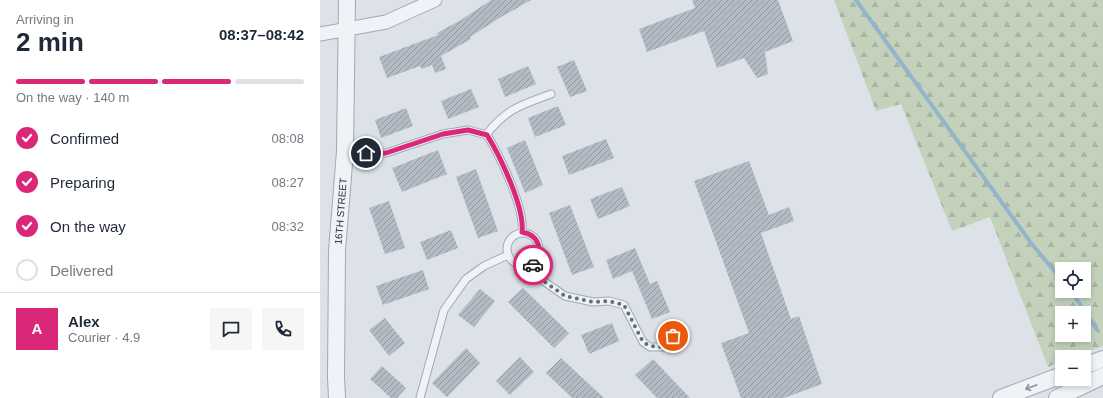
<!DOCTYPE html>
<meta charset="utf-8">
<style>
:root{--surface:#fff;--page:#f6f6f7;--text:#1f2937;--muted:#747a83;--line:#e0e1e3;--accent:#db2777}
body{margin:0;font-family:Helvetica,sans-serif;background:var(--page);color:var(--text);height:100vh;display:flex;flex-direction:column;font-size:15px;white-space:nowrap}
*{box-sizing:border-box;margin:0}
p{font-size:13px;color:var(--muted)}
.icon{flex:none;width:22px;height:22px;fill:none;stroke:currentColor;stroke-width:2;stroke-linecap:round;stroke-linejoin:round}
.map{position:relative;flex:1;overflow:hidden}
.sheet{display:flex;flex-direction:column;background:var(--surface);width:320px}
.sheet>*{flex:none}
.buttons{position:absolute;left:735px;top:262px;display:grid;gap:8px}
.buttons a{display:grid;place-items:center;width:36px;height:36px;border-radius:0px;background:var(--surface);box-shadow:0 2px 6px #0003;font-size:20px}
.pin{position:absolute;display:grid;place-items:center;width:34px;height:34px;color:#fff;margin:-17px;border:2px solid #fff;border-radius:50%;box-shadow:0 1px 4px #0007}
.courier{position:absolute;display:grid;place-items:center;width:40px;height:40px;margin:-20px;border:3px solid #db2777;border-radius:50%;background:#fff;color:#222;box-shadow:0 1px 5px #0007}
.overview em{font-style:normal;font-weight:600}
.overview div{display:flex;flex-direction:column-reverse}
.overview{display:flex;align-items:center;justify-content:space-between;height:68px;padding:0 16px}
h1{font-size:26px;font-weight:600;line-height:30px}
.bar{display:grid;grid-template-columns:repeat(4,1fr);gap:6px 4px;align-content:center;height:48px;padding:0 16px}
.bar i{height:5px;border-radius:3px;background:var(--line)}
.bar .current{background:var(--accent)}
.bar p{grid-column:span 4}
.line{display:flex;align-items:center;gap:10px;padding:0 16px;border-top:1px solid var(--line)}
.line div{flex:1}
.round{display:grid;place-items:center;flex:none;width:42px;height:42px;border-radius:0px;background:var(--page)}
ol{padding:0 16px;list-style:none}
li{display:flex;align-items:center;gap:12px;height:44px}
li p{margin-inline-start:auto}
li .icon{padding:4px;border-radius:50%;background:var(--accent);color:#fff;stroke-width:4}
li:last-child{color:var(--muted)}
li i{width:22px;height:22px;border:2px solid var(--line);border-radius:50%}
main{display:flex;flex:1;min-height:0}
.map>svg:first-child{display:block}
</style>
<main>
<section class="sheet">
<div class="overview"><div><h1>2 min</h1><p>Arriving in</p></div><em>08:37–08:42</em></div>
<div class="bar"><i class="current"></i><i class="current"></i><i class="current"></i><i></i><p>On the way · 140 m</p></div>
<ol>
<li><svg class="icon" aria-label="check" viewBox="0 0 24 24"><path d="M5 12l5 5 9-10"/></svg>Confirmed<p>08:08</p></li>
<li><svg class="icon" aria-label="check" viewBox="0 0 24 24"><path d="M5 12l5 5 9-10"/></svg>Preparing<p>08:27</p></li>
<li><svg class="icon" aria-label="check" viewBox="0 0 24 24"><path d="M5 12l5 5 9-10"/></svg>On the way<p>08:32</p></li>
<li><i></i>Delivered</li>
</ol>
<div class="line" style="height:72px"><b class="round" style="background:var(--accent);color:#fff">A</b><div><b>Alex</b><p>Courier · 4.9</p></div><a class="round"><svg class="icon" aria-label="chat" viewBox="0 0 24 24"><path d="M4 5h16v11H9l-5 4z"/></svg></a><a class="round"><svg class="icon" aria-label="phone" viewBox="0 0 24 24"><path d="M5 4h4l2 5-3 2q2 4 5 5l2-3 5 2v4C11 20 4 13 5 4z"/></svg></a></div>
</section>
<div class="map">
<svg width="783" height="398" viewBox="0 0 783 398">
<defs>
<pattern id="forest-firs" width="22" height="20" patternUnits="userSpaceOnUse"><rect width="22" height="20" fill="#c4d2bc"/><path d="M5 1l3.5 6h-7zM16 11l3.5 6h-7z" fill="#a8b5a3"/></pattern>
<pattern id="building-hatch" width="6" height="6" patternUnits="userSpaceOnUse"><rect width="6" height="6" fill="#b3bcc5"/><path d="M-1 1l2-2M0 6l6-6M5 7l2-2" fill="none" stroke="#9199a1"/></pattern>
</defs>
<rect width="100%" height="100%" fill="#dce2e8"/>
<path fill="url(#forest-firs)" fill-rule="evenodd" d="M514,0H783V346L753,357H742V361L728,367L670,217L632,231L581,104L556,111ZM742,269H764V291H742ZM742,313H764V335H742Z"/>
<g fill="none" stroke-linecap="round" stroke-linejoin="round">
<g stroke="#93b5cc" stroke-width="4">
<polyline points="536,0 711,243 742,280"/>
<polyline points="751,291 778,331"/>
</g>
</g>
<g fill="url(#building-hatch)">
<polygon points="171,0 211,0 185,15 184,15 150,37 151,39 121,56 126,69 115,73 112,65 102,69 100,66 67,78 59,57 118,35 117,33 141,20"/>
<polygon points="372,0 458,0 473,41 445,52 448,74 437,78 424,58 397,68 384,31 327,52 319,29 375,8"/>
<polygon points="254,60 267,91 250,97 237,67"/>
<polygon points="208,66 216,84 185,97 178,79"/>
<polygon points="151,89 159,107 128,119 121,101"/>
<polygon points="238,106 246,125 215,137 208,118"/>
<polygon points="86,108 93,126 61,138 55,120"/>
<polygon points="286,139 294,158 249,175 242,156"/>
<polygon points="205,140 223,185 205,193 187,148"/>
<polygon points="118,150 127,174 82,192 72,168"/>
<polygon points="429,161 449,215 469,207 474,221 441,233 471,319 479,316 502,384 464,398 421,398 401,343 429,333 374,181"/>
<polygon points="156,169 178,231 158,238 136,177"/>
<polygon points="302,187 310,206 278,219 270,199"/>
<polygon points="69,201 85,248 65,254 49,208"/>
<polygon points="250,205 274,267 252,275 229,213"/>
<polygon points="131,230 138,248 107,260 100,242"/>
<polygon points="315,248 330,284 337,281 350,312 332,319 312,271 293,279 286,260"/>
<polygon points="103,270 109,289 63,305 56,286"/>
<polygon points="203,288 249,333 234,348 188,302"/>
<polygon points="160,289 175,301 154,327 138,315"/>
<polygon points="65,318 85,343 69,356 49,330"/>
<polygon points="292,323 299,341 269,354 261,335"/>
<polygon points="146,348 160,363 127,397 112,383"/>
<polygon points="200,357 214,372 190,395 176,381"/>
<polygon points="241,358 284,398 252,398 226,373"/>
<polygon points="333,359 370,398 337,398 315,375"/>
<polygon points="62,366 86,388 77,398 71,398 50,379"/>
</g>
<g fill="none" stroke-linecap="round" stroke-linejoin="round">
<defs>
<g id="service">
<path d="M166,135C186,109 201,105 231,94"/>
<path d="M25,151L66,153L123,134L148,130L167,135C180,156 205,208 202,232"/>
<circle cx="203" cy="249" r="16"/>
<polyline points="211,263 222,280 245,296 273,302 289,301 304,305 323,342 330,347 342,347 353,336"/>
<polyline points="100,398 124,310 146,279 164,266 188,255"/>
</g>
<polyline id="minor" points="0,34 66,22 115,0"/>
<g id="tertiary">
<polyline points="764,366 783,359"/>
<path id="s1" d="M17,398L16,377L17,251L25,151L27,0"/>
<polyline points="681,398 742,375"/>
<polyline points="737,398 783,376"/>
</g>
</defs>
<use href="#service" stroke="#a1a9b2" stroke-width="9"/>
<use href="#minor" stroke="#a1a9b2" stroke-width="15"/>
<use href="#tertiary" stroke="#a1a9b2" stroke-width="18"/>
<use href="#service" stroke="#eff2f6" stroke-width="7"/>
<use href="#minor" stroke="#eff2f6" stroke-width="13"/>
<use href="#tertiary" stroke="#eff2f6" stroke-width="16"/>
</g>
<defs><path id="oneway-shaft" d="M-6 0H5M1.5-3L5.5 0L1.5 3" fill="none" stroke-width="1.6" stroke-linecap="round" stroke-linejoin="round"/></defs>
<use stroke="#8a929a" href="#oneway-shaft" transform="translate(711 387) rotate(160)"/>
<g fill="none" stroke-linecap="round" stroke-linejoin="round">
<polyline stroke="#646f7a" stroke-width="4" stroke-dasharray="0 7.2" points="213,265 222,280 245,296 273,302 289,301 304,305 323,342 330,346 342,347 353,336"/>
<path stroke="#db2777" stroke-width="5" d="M46,153H66L123,134L148,130L167,135C180,156 205,208 202,232C219,235 225,251 211,263L213,265"/>
</g>
<g text-anchor="middle" stroke-width="4" stroke-linejoin="round" paint-order="stroke">
<g font-size="10" fill="#24313f" stroke="#ebf1f5">
<text dy="4" stroke="none"><textPath href="#s1" startOffset="187">16TH STREET</textPath></text>
</g>
</g>
</svg>
<div class="buttons">
<a><svg class="icon" aria-label="locate" viewBox="0 0 24 24"><circle cx="12" cy="12" r="6"/><path d="M12 2v4M12 18v4M2 12h4M18 12h4"/></svg></a>
<a>+</a>
<a>−</a>
</div>
<div class="pin" style="left:353px;top:336px;background:#ea580c"><svg class="icon" aria-label="bag" viewBox="0 0 24 24"><path d="M5 8h14l-1 12H6zM9 8a3 3 0 0 1 6 0"/></svg></div>
<div class="pin" style="left:46px;top:153px;background:#1f2937"><svg class="icon" aria-label="home" viewBox="0 0 24 24"><path d="M3 11l9-7 9 7M6 9v11h12V9"/></svg></div>
<div class="courier" style="left:213px;top:265px"><svg class="icon" aria-label="car" viewBox="0 0 24 24"><path d="M5 17H2v-5l4-1 3-4h7l3 4 3 1v5h-3M9 17h6M6 11h13"/><circle cx="7" cy="17" r="2"/><circle cx="17" cy="17" r="2"/></svg></div>
</div>
</main>
